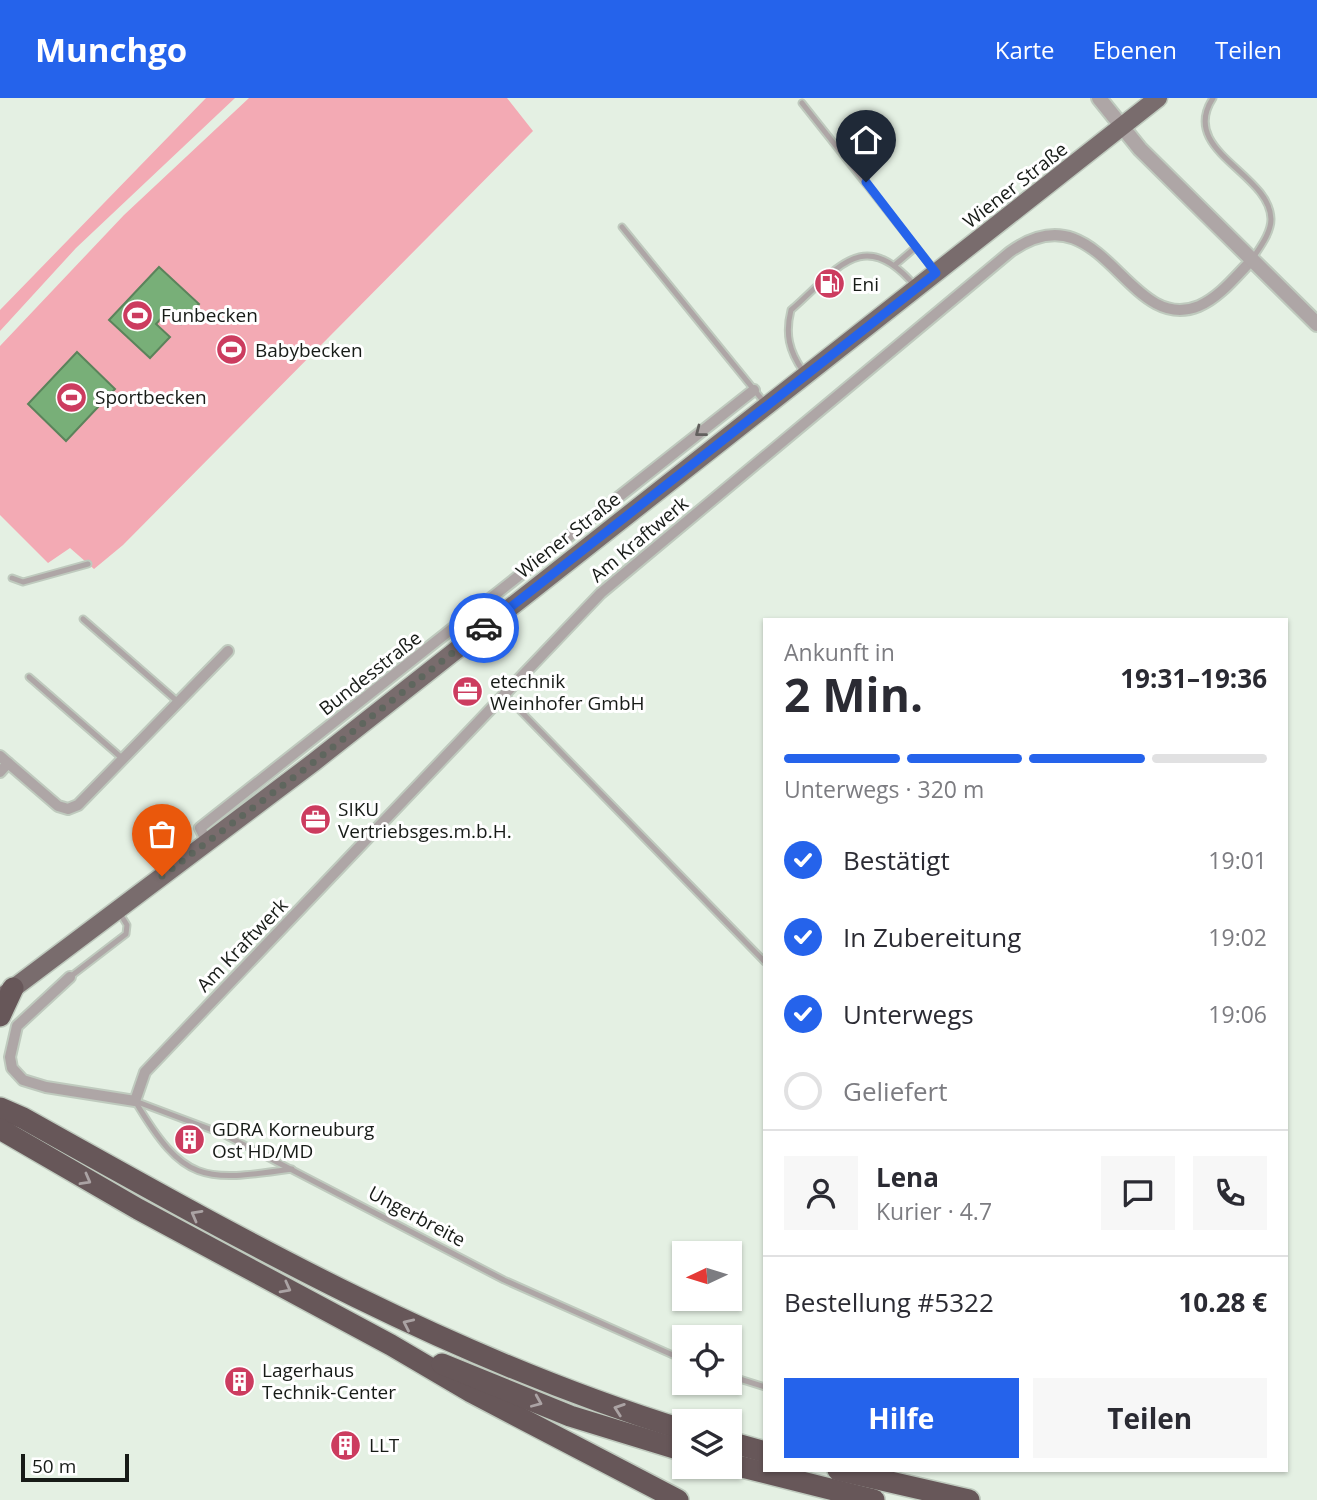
<!DOCTYPE html>
<html lang="de">
<meta charset="utf-8">
<style>
:root{--surface:#fff;--page:#f7f7f7;--text:#2b2b33;--muted:#7c7c81;--line:#e1e1e2;--accent:#2563eb}
body{margin:0;font-family:"Open Sans",sans-serif;background:var(--page);color:var(--text);height:100vh;display:flex;flex-direction:column;font-size:26px;white-space:nowrap}
*{box-sizing:border-box;margin:0}
p{font-size:23px;color:var(--muted)}
.icon{flex:none;width:38px;height:38px;fill:none;stroke:currentColor;stroke-width:2;stroke-linecap:round;stroke-linejoin:round}
.map{position:relative;flex:1;overflow:hidden}
.sheet{position:absolute;left:763px;top:520px;width:525px;height:854px;display:flex;flex-direction:column;background:var(--surface);border-radius:0px;box-shadow:0 2px 5px #0004}
.sheet>*{flex:none}
.needle{width:46px;rotate:266deg}
.controls{position:absolute;left:672px;top:1143px;display:grid;gap:14px}
.controls a{display:grid;place-items:center;width:70px;height:70px;border-radius:0px;background:var(--surface);box-shadow:0 2px 5px #0004;font-size:35px}
.scale{position:absolute;left:21px;bottom:18px;width:108px;box-sizing:border-box;padding-left:7px;border:4px solid #171b17;border-top:0;font-size:19px;line-height:24px;white-space:nowrap;color:#171b17;-webkit-text-stroke:5px #fff;paint-order:stroke}
.pin{position:absolute;display:grid;place-items:center;width:60px;height:60px;color:#fff;margin:-72px -30px;border-radius:50% 50% 50% 0;rotate:-45deg;box-shadow:0 0 7px #0007}
.pin .icon{rotate:45deg}
.courier{position:absolute;display:grid;place-items:center;width:70px;height:70px;margin:-35px;border:5px solid #2563eb;border-radius:50%;background:#fff;color:#222;box-shadow:0 2px 9px #0007}
.head em{font-style:normal;font-weight:700}
.head div{display:flex;flex-direction:column-reverse}
.head{display:flex;align-items:center;justify-content:space-between;height:119px;padding:0 21px}
h1{font-size:46px;font-weight:700;line-height:52px}
.bar{display:grid;grid-template-columns:repeat(4,1fr);gap:10px 7px;align-content:center;height:84px;padding:0 21px}
.bar i{height:9px;border-radius:5px;background:var(--line)}
.bar .active{background:var(--accent)}
.bar p{grid-column:span 4}
.line{display:flex;align-items:center;gap:18px;padding:0 21px;border-top:2px solid var(--line)}
.line div{flex:1}
.round{display:grid;place-items:center;flex:none;width:74px;height:74px;border-radius:0px;background:var(--page)}
ol{padding:0 21px;list-style:none}
li{display:flex;align-items:center;gap:21px;height:77px}
li p{margin-inline-start:auto}
li .icon{padding:7px;border-radius:50%;background:var(--accent);color:#fff;stroke-width:4}
li:last-child{color:var(--muted)}
li i{width:38px;height:38px;border:4px solid var(--line);border-radius:50%}
.primary-button{display:flex;gap:14px;margin-top:auto;padding:14px 21px}
.primary-button a{flex:1;height:80px;border-radius:0px;background:var(--accent);color:#fff;font-size:28px;font-weight:700;line-height:80px;text-align:center}
.primary-button a+a{background:var(--page);color:var(--text)}
header{display:flex;align-items:center;gap:42px;box-sizing:border-box;height:98px;padding:0 35px;background:var(--accent);color:#fff}
header strong{font-size:33px}
nav{display:flex;gap:38px;margin-inline-start:auto;font-size:24px}
.map>svg:first-child{display:block}
</style>
<header>
<strong>Munchgo</strong>
<nav><a>Karte</a><a>Ebenen</a><a>Teilen</a></nav>
</header>
<div class="map">
<svg width="1317" height="1402" viewBox="0 0 1317 1402">
<rect width="100%" height="100%" fill="#e4f0e3"/>
<g fill="#f3aab4">
<polygon points="206,0 235,0 76,150 0,233 0,212"/>
<polygon points="249,0 507,0 533,33 123,447 94,471 70,450 48,465 0,417 0,248 124,117"/>
</g>
<g fill="#78af78" stroke="#5b835b" stroke-width="2">
<polygon points="159,169 199,206 181,226 168,213 156,226 170,239 150,260 109,222"/>
<polygon points="77,254 115,291 66,343 28,306"/>
</g>
<g fill="none" stroke-linecap="round" stroke-linejoin="round">
<defs>
<g id="service">
<path d="M1213,0C1178,53 1270,75 1271,121C1271,135 1260,149 1253,160"/>
<polyline points="802,5 935,173"/>
<polyline points="622,129 764,304"/>
<polyline points="896,166 916,149"/>
<path d="M803,273C789,253 785,236 791,212C836,173 863,126 915,188"/>
<polyline points="12,480 23,484 88,466"/>
<polyline points="83,521 178,604"/>
<polyline points="29,579 123,661"/>
<polyline points="504,596 765,864"/>
<polyline points="70,879 126,836 127,827 119,814"/>
<polyline points="135,1003 223,1036 504,1182 684,1262"/>
<path d="M135,1003C184,1085 202,1084 292,1071"/>
<polyline points="730,1278 765,1289"/>
</g>
<g id="minor">
<polyline points="0,658 8,665 0,674"/>
<polyline points="8,665 58,708 68,711 78,707 228,553"/>
<polyline points="207,744 200,730 754,292"/>
<path d="M70,879L17,928L10,959L12,970L23,982L46,989L135,1003L145,974L601,495L1010,154C1102,88 1126,238 1199,208C1220,199 1236,178 1251,163"/>
</g>
<polyline id="tertiary" points="1099,0 1140,51 1317,226"/>
<polyline id="primary" points="3,898 314,664 1158,0"/>
<g id="motorway">
<polyline points="0,918 13,890"/>
<path d="M0,1010L23,1020C238,1140 447,1259 684,1332"/>
<polyline points="0,1031 138,1111 391,1247 471,1294 678,1402"/>
<polyline points="442,1266 570,1318 684,1353"/>
<polyline points="730,1344 765,1354"/>
<polyline points="730,1366 874,1402"/>
<polyline points="838,1372 969,1402"/>
</g>
</defs>
<use href="#service" stroke="#bfcabe" stroke-width="9"/>
<use href="#minor" stroke="#bfcabe" stroke-width="14"/>
<use href="#tertiary" stroke="#bfcabe" stroke-width="18"/>
<use href="#primary" stroke="#bfcabe" stroke-width="21"/>
<use href="#motorway" stroke="#bfcabe" stroke-width="24"/>
<use href="#service" stroke="#aea6a6" stroke-width="5"/>
<use href="#minor" stroke="#aea6a6" stroke-width="10"/>
<use href="#tertiary" stroke="#aea6a6" stroke-width="14"/>
<use href="#primary" stroke="#796c6d" stroke-width="18"/>
<use href="#motorway" stroke="#675759" stroke-width="21"/>
</g>
<defs><path id="oneway-chevron" d="M-2-3.5L2.5 0L-2 3.5" fill="none" stroke-width="1.6" stroke-linecap="round" stroke-linejoin="round" transform="scale(1.75)"/></defs>
<use stroke="#62605e" href="#oneway-chevron" transform="translate(700 334) rotate(142)"/>
<g stroke="#aba3a4">
<use href="#oneway-chevron" transform="translate(86 1082) rotate(29)"/>
<use href="#oneway-chevron" transform="translate(196 1117) rotate(-151)"/>
<use href="#oneway-chevron" transform="translate(286 1190) rotate(28)"/>
<use href="#oneway-chevron" transform="translate(408 1226) rotate(-155)"/>
<use href="#oneway-chevron" transform="translate(537 1304) rotate(23)"/>
<use href="#oneway-chevron" transform="translate(619 1311) rotate(-161)"/>
</g>
<g fill="none" stroke-linecap="round" stroke-linejoin="round">
<polyline stroke="#5f665e" stroke-width="7" stroke-dasharray="0 12.6" points="162,778 314,664 484,530"/>
<polyline stroke="#2563eb" stroke-width="9" points="484,530 936,175 866,84"/>
</g>
<defs>
<symbol id="fuel-disc" viewBox="-11 -11 22 22"><circle r="9.5" fill="#cc3c5f" stroke="#fff"/><path d="M-5.5-6h7V0h2V4h1.3V-2.5L3-4.5l.8-.8L6-3V5H2.5V1h-1V6h-7ZM-4.2-4.7v3.2H.2V-4.7Z" fill="#fff"/></symbol>
<symbol id="stadium-disc" viewBox="-11 -11 22 22"><circle r="9.5" fill="#cc3c5f" stroke="#fff"/><path d="M0-5a6.5 5 0 1 0 0 10a6.5 5 0 1 0 0-10ZM-3.5-1.8h7v3.6h-7Z" fill="#fff"/></symbol>
<symbol id="office-disc" viewBox="-11 -11 22 22"><circle r="9.5" fill="#cc3c5f" stroke="#fff"/><path d="M-6-3h4V-5.5h4V-3h4V5H-6ZM-1-4.5V-3h2v-1.5ZM-6 0V1H6V0Z" fill="#fff"/></symbol>
<symbol id="building-disc" viewBox="-11 -11 22 22"><circle r="9.5" fill="#cc3c5f" stroke="#fff"/><path d="M-4-6H4V6H1V3H-1V6H-4ZM-2.5-4.3h1.7v1.8h-1.7ZM.8-4.3h1.7v1.8H.8ZM-2.5-1h1.7V.8h-1.7ZM.8-1h1.7V.8H.8Z" fill="#fff"/></symbol>
</defs>
<g fill-rule="evenodd">
<use href="#fuel-disc" x="812" y="168" width="35" height="35"/>
<use href="#stadium-disc" x="120" y="200" width="35" height="35"/>
<use href="#stadium-disc" x="214" y="234" width="35" height="35"/>
<use href="#stadium-disc" x="54" y="282" width="35" height="35"/>
<use href="#office-disc" x="450" y="576" width="35" height="35"/>
<use href="#office-disc" x="298" y="704" width="35" height="35"/>
<use href="#building-disc" x="172" y="1024" width="35" height="35"/>
<use href="#building-disc" x="222" y="1266" width="35" height="35"/>
<use href="#building-disc" x="328" y="1330" width="35" height="35"/>
</g>
<g text-anchor="middle" stroke-width="6" stroke-linejoin="round" paint-order="stroke">
<g font-size="19" fill="#171b17" stroke="#fff">
<text transform="translate(1015 87) rotate(-38)" y="7">Wiener Straße</text>
<text transform="translate(568 437) rotate(-38)" y="7">Wiener Straße</text>
<text transform="translate(639 441) rotate(-40)" y="7">Am Kraftwerk</text>
<text transform="translate(370 575) rotate(-38)" y="7">Bundesstraße</text>
<text transform="translate(242 847) rotate(-46)" y="7">Am Kraftwerk</text>
<text transform="translate(417 1118) rotate(28)" y="7">Ungerbreite</text>
</g>
<g font-size="19" fill="#171b17" stroke="#fff" text-anchor="start">
<text x="852" y="193">Eni</text>
<text x="161" y="224">Funbecken</text>
<text x="255" y="259">Babybecken</text>
<text x="95" y="306">Sportbecken</text>
<text x="490" y="590">etechnik<tspan x="490" dy="22">Weinhofer GmbH</tspan></text>
<text x="338" y="718">SIKU<tspan x="338" dy="22">Vertriebsges.m.b.H.</tspan></text>
<text x="212" y="1038">GDRA Korneuburg<tspan x="212" dy="22">Ost HD/MD</tspan></text>
<text x="262" y="1279">Lagerhaus<tspan x="262" dy="22">Technik-Center</tspan></text>
<text x="369" y="1354">LLT</text>
</g>
</g>
</svg>
<div class="controls">
<a><svg class="needle" viewBox="-14 -14 28 28"><path d="M0-13l5 13h-10z" fill="#e53935"/><path d="M0 13l5-13h-10z" fill="#7c7c81"/></svg></a>
<a><svg class="icon" aria-label="locate" viewBox="0 0 24 24"><circle cx="12" cy="12" r="6"/><path d="M12 2v4M12 18v4M2 12h4M18 12h4"/></svg></a>
<a><svg class="icon" aria-label="layers" viewBox="0 0 24 24"><path d="M12 4l9 5-9 5-9-5zM3 14l9 5 9-5"/></svg></a>
</div>
<div class="scale">50 m</div>
<div class="pin" style="left:162px;top:778px;background:#ea580c"><svg class="icon" aria-label="bag" viewBox="0 0 24 24"><path d="M5 8h14l-1 12H6zM9 8a3 3 0 0 1 6 0"/></svg></div>
<div class="pin" style="left:866px;top:84px;background:#1f2937"><svg class="icon" aria-label="home" viewBox="0 0 24 24"><path d="M3 11l9-7 9 7M6 9v11h12V9"/></svg></div>
<div class="courier" style="left:484px;top:530px"><svg class="icon" aria-label="car" viewBox="0 0 24 24"><path d="M5 17H2v-5l4-1 3-4h7l3 4 3 1v5h-3M9 17h6M6 11h13"/><circle cx="7" cy="17" r="2"/><circle cx="17" cy="17" r="2"/></svg></div>
<section class="sheet">
<div class="head"><div><h1>2 Min.</h1><p>Ankunft in</p></div><em>19:31–19:36</em></div>
<div class="bar"><i class="active"></i><i class="active"></i><i class="active"></i><i></i><p>Unterwegs · 320 m</p></div>
<ol>
<li><svg class="icon" aria-label="check" viewBox="0 0 24 24"><path d="M5 12l5 5 9-10"/></svg>Bestätigt<p>19:01</p></li>
<li><svg class="icon" aria-label="check" viewBox="0 0 24 24"><path d="M5 12l5 5 9-10"/></svg>In Zubereitung<p>19:02</p></li>
<li><svg class="icon" aria-label="check" viewBox="0 0 24 24"><path d="M5 12l5 5 9-10"/></svg>Unterwegs<p>19:06</p></li>
<li><i></i>Geliefert</li>
</ol>
<div class="line" style="height:126px"><a class="round"><svg class="icon" aria-label="person" viewBox="0 0 24 24"><circle cx="12" cy="8" r="4"/><path d="M4 21q1-7 8-7t8 7"/></svg></a><div><b>Lena</b><p>Kurier · 4.7</p></div><a class="round"><svg class="icon" aria-label="chat" viewBox="0 0 24 24"><path d="M4 5h16v11H9l-5 4z"/></svg></a><a class="round"><svg class="icon" aria-label="phone" viewBox="0 0 24 24"><path d="M5 4h4l2 5-3 2q2 4 5 5l2-3 5 2v4C11 20 4 13 5 4z"/></svg></a></div>
<div class="line" style="height:91px"><div>Bestellung #5322</div><b>10.28 €</b></div>
<div class="primary-button"><a>Hilfe</a><a>Teilen</a></div>
</section>
</div>
